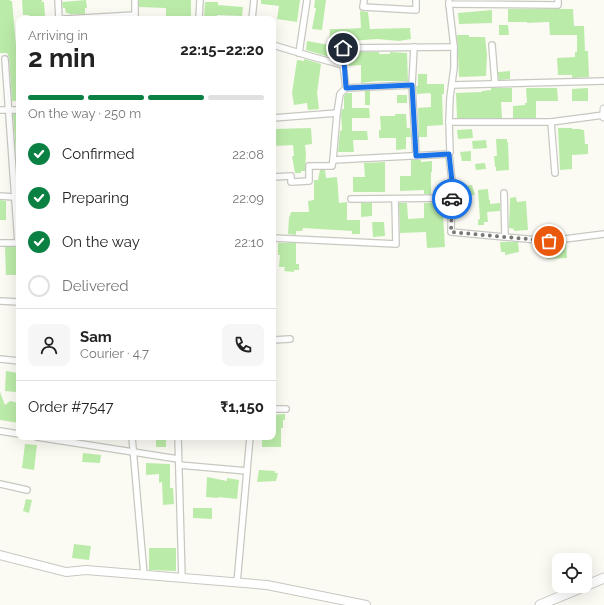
<!DOCTYPE html>
<meta charset="utf-8">
<style>
:root{--surface:#fff;--page:#f6f6f6;--text:#222;--muted:#767676;--line:#e0e0e0;--accent:#0b8043}
body{margin:0;font-family:Raleway,sans-serif;background:var(--page);color:var(--text);height:100vh;display:flex;flex-direction:column;font-size:15px;white-space:nowrap}
*{box-sizing:border-box;margin:0}
p{font-size:13px;color:var(--muted)}
.icon{flex:none;width:22px;height:22px;fill:none;stroke:currentColor;stroke-width:2;stroke-linecap:round;stroke-linejoin:round}
.map{position:relative;flex:1;overflow:hidden}
.side{position:absolute;left:16px;top:16px;width:260px;height:424px;display:flex;flex-direction:column;background:var(--surface);border-radius:8px;box-shadow:0 4px 16px #0002}
.side>*{flex:none}
.tools{position:absolute;left:552px;top:553px;display:grid;gap:8px}
.tools a{display:grid;place-items:center;width:40px;height:40px;border-radius:8px;background:var(--surface);box-shadow:0 4px 16px #0002;font-size:20px}
.pin{position:absolute;display:grid;place-items:center;width:34px;height:34px;color:#fff;margin:-17px;border:2px solid #fff;border-radius:50%;box-shadow:0 1px 4px #0007}
.courier{position:absolute;display:grid;place-items:center;width:40px;height:40px;margin:-20px;border:3px solid #1a73e8;border-radius:50%;background:#fff;color:#222;box-shadow:0 1px 5px #0007}
.headline em{font-style:normal;font-weight:700}
.headline div{display:flex;flex-direction:column-reverse}
.headline{display:flex;align-items:center;justify-content:space-between;height:68px;padding:0 12px}
h1{font-size:26px;font-weight:700;line-height:30px}
.bar{display:grid;grid-template-columns:repeat(4,1fr);gap:6px 4px;align-content:center;height:48px;padding:0 12px}
.bar i{height:5px;border-radius:3px;background:var(--line)}
.bar .active{background:var(--accent)}
.bar p{grid-column:span 4}
.line{display:flex;align-items:center;gap:10px;padding:0 12px;border-top:1px solid var(--line)}
.line div{flex:1}
.round{display:grid;place-items:center;flex:none;width:42px;height:42px;border-radius:8px;background:var(--page)}
ol{padding:0 12px;list-style:none}
li{display:flex;align-items:center;gap:12px;height:44px}
li p{margin-inline-start:auto}
li .icon{padding:4px;border-radius:50%;background:var(--accent);color:#fff;stroke-width:4}
li:last-child{color:var(--muted)}
li i{width:22px;height:22px;border:2px solid var(--line);border-radius:50%}
.map>svg:first-child{display:block}
</style>
<div class="map">
<svg width="604" height="605" viewBox="0 0 604 605">
<rect width="100%" height="100%" fill="#fbfbf4"/>
<g fill="#bbeba9">
<polygon points="0,0 10,0 10,1 12,1 17,56 19,56 19,101 12,101 9,57 7,53 0,53"/>
<polygon points="22,0 42,0 42,2 44,2 45,16 42,17 42,19 30,19 29,15 23,15"/>
<polygon points="86,0 87,8 85,8 85,14 69,14 69,13 66,13 65,8 63,8 62,2"/>
<polygon points="139,0 191,0 191,19 166,19 166,8 139,7"/>
<polygon points="261,0 300,0 297,22 277,19 279,6 261,4"/>
<polygon points="315,0 326,0 322,30 312,29 316,8 314,8"/>
<polygon points="205,2 218,2 218,5 243,7 242,16 217,15 217,19 204,19"/>
<polygon points="508,9 573,9 574,26 584,26 585,51 588,51 589,77 572,78 572,75 558,75 557,58 575,57 575,52 577,52 577,35 550,35 549,22 527,23 527,22 508,22"/>
<polygon points="492,10 492,23 459,24 458,13"/>
<polygon points="360,11 368,12 370,29 410,28 411,39 399,41 377,39 336,42 337,55 326,56 306,50 307,41 329,45 330,29 344,29 361,28"/>
<polygon points="499,25 508,25 509,35 499,35"/>
<polygon points="457,35 469,35 469,37 485,37 487,55 486,76 459,77"/>
<polygon points="353,52 379,52 379,54 390,54 390,52 407,53 408,81 377,81 361,83 361,65 349,66 347,53"/>
<polygon points="304,59 321,64 317,93 319,109 308,110 307,103 294,105 292,93 297,60 304,61"/>
<polygon points="510,71 510,79 499,80 498,72"/>
<polygon points="418,74 427,74 427,84 444,84 444,94 442,94 443,125 427,126 427,137 419,137 418,108 431,107 431,95 430,93 417,94 416,86 418,86"/>
<polygon points="491,88 512,88 512,102 501,102 502,118 457,118 456,93 482,92 482,91 491,90"/>
<polygon points="526,88 557,88 558,101 536,101 536,118 513,118 513,106 525,105 525,103 527,103"/>
<polygon points="588,88 588,101 572,101 572,89"/>
<rect x="365" y="91" width="5" height="14"/>
<polygon points="347,93 352,93 352,108 369,108 370,118 352,118 352,131 367,131 368,140 353,140 354,152 338,152 340,131 342,130 341,114 342,109 344,109 344,96"/>
<rect x="397" y="95" width="10" height="8"/>
<polygon points="13,114 19,114 19,153 16,153"/>
<polygon points="395,114 406,114 407,128 410,128 411,137 406,137 406,149 396,150 396,138 379,138 379,130 381,130 380,116 395,116"/>
<polygon points="311,128 312,144 305,145 306,154 305,171 301,171 301,173 295,173 292,156 294,156 293,145 273,146 273,129"/>
<polygon points="558,128 572,128 572,129 581,129 581,130 584,130 585,144 588,144 588,154 572,155 572,169 560,170"/>
<polygon points="472,129 473,138 458,139 457,130"/>
<polygon points="496,139 507,139 507,142 508,142 509,170 496,171 496,167 495,167 494,156 497,156"/>
<polygon points="486,140 487,148 473,149 472,141"/>
<polygon points="471,151 471,161 462,161 460,152"/>
<polygon points="411,160 421,160 421,162 432,161 432,172 431,172 431,194 424,194 424,190 400,191 400,176 411,176"/>
<polygon points="385,162 385,192 353,192 353,177 365,177 364,163"/>
<polygon points="485,163 486,169 476,170 475,164"/>
<polygon points="320,170 325,170 326,178 337,177 339,203 347,202 347,220 360,220 360,234 352,234 352,231 303,228 302,231 296,231 296,235 288,234 289,217 290,216 291,212 309,212 308,201 314,200 314,180 318,180"/>
<polygon points="472,185 475,195 459,196 458,186"/>
<polygon points="488,189 489,200 490,200 490,204 500,203 500,211 487,212 488,222 484,222 484,225 478,225 478,220 480,219 478,190"/>
<polygon points="516,197 517,202 526,201 528,230 514,231 514,229 509,228 510,198"/>
<polygon points="0,200 6,201 6,220 0,220"/>
<polygon points="445,202 446,215 443,215 445,247 427,248 426,232 400,233 399,203 407,203 408,219 424,218 424,203"/>
<polygon points="361,203 372,203 372,216 361,217"/>
<polygon points="372,222 384,222 385,236 373,237"/>
<polygon points="500,242 518,242 519,252 505,255 505,252 501,252"/>
<polygon points="278,243 296,243 296,264 299,264 299,270 294,270 294,272 284,271 285,267 279,267 280,255 278,255"/>
<polygon points="566,243 567,258 547,259 546,245"/>
<polygon points="5,247 19,247 19,275 6,275"/>
<polygon points="6,371 18,373 16,392 5,391"/>
<polygon points="0,392 5,405 10,401 19,403 19,423 0,420"/>
<polygon points="285,414 285,420 283,420 283,428 281,428 281,447 262,447 262,437 273,437 273,415"/>
<rect x="156" y="437" width="10" height="10"/>
<polygon points="25,444 37,445 34,470 22,468"/>
<polygon points="83,453 101,455 100,463 82,462"/>
<polygon points="146,463 170,464 170,488 173,488 174,504 163,505 162,482 159,483 159,474 146,475"/>
<polygon points="259,470 275,471 275,473 278,473 276,481 257,482"/>
<polygon points="207,477 227,481 227,478 239,480 237,499 218,497 218,498 206,497"/>
<polygon points="26,499 32,500 29,513 23,511"/>
<polygon points="193,508 212,508 212,519 193,518"/>
<polygon points="74,544 91,546 89,560 72,558"/>
<polygon points="149,548 176,548 176,571 149,570"/>
</g>
<g fill="none" stroke-linecap="round" stroke-linejoin="round">
<defs>
<g id="minor">
<polyline points="58,0 59,19"/>
<polyline points="364,0 363,7 416,10 416,0"/>
<polyline points="449,2 449,4 558,5 558,0"/>
<polyline points="449,4 454,47 454,68 450,97 449,122 450,152 449,154 452,181 451,232 549,241 604,234"/>
<polyline points="65,19 135,15 135,0"/>
<polyline points="199,19 200,0"/>
<polyline points="252,19 254,0"/>
<polyline points="273,45 313,57 343,65 346,88 340,94 337,113 333,160"/>
<polyline points="492,45 495,83"/>
<polyline points="299,53 307,0"/>
<polyline points="5,59 18,243"/>
<polyline points="343,65 343,48 454,47"/>
<polyline points="412,85 416,156"/>
<polyline points="452,85 604,81"/>
<polyline points="346,88 412,85 414,47"/>
<polyline points="0,110 19,110"/>
<polyline points="273,118 337,113"/>
<polyline points="449,122 551,122 604,115"/>
<polyline points="551,122 555,173"/>
<polyline points="273,177 291,176 291,182 309,181 309,166 332,166 333,160 449,154"/>
<polyline points="504,193 505,237"/>
<polyline points="0,196 14,197"/>
<polyline points="351,199 452,198"/>
<polyline points="273,238 396,244 395,199"/>
<polyline points="0,243 19,243"/>
<polyline points="0,301 19,302"/>
<polyline points="273,340 290,339"/>
<polyline points="0,359 19,361"/>
<polyline points="273,409 286,409"/>
<polyline points="0,431 19,434"/>
<polyline points="37,437 178,459"/>
<polyline points="132,437 144,575"/>
<polyline points="178,437 182,578"/>
<polyline points="179,465 247,471"/>
<polyline points="0,484 27,490"/>
<polyline points="237,583 250,437"/>
</g>
<polyline id="tertiary" points="604,109 604,117"/>
<polyline id="secondary" points="0,555 66,572 86,570 267,585 366,605"/>
<polyline id="primary" points="540,605 604,578"/>
</defs>
<use href="#minor" stroke="#c7c8c1" stroke-width="8"/>
<use href="#tertiary" stroke="#c7c8c1" stroke-width="9"/>
<use href="#secondary" stroke="#c7c8c1" stroke-width="10"/>
<use href="#primary" stroke="#c7c8c1" stroke-width="11"/>
<use href="#minor" stroke="#fff" stroke-width="5.5"/>
<use href="#tertiary" stroke="#fff" stroke-width="7"/>
<use href="#secondary" stroke="#fff" stroke-width="8"/>
<use href="#primary" stroke="#fff" stroke-width="9"/>
</g>
<g fill="none" stroke-linecap="round" stroke-linejoin="round">
<polyline stroke="#787874" stroke-width="4" stroke-dasharray="0 7.2" points="452,199 451,232 549,241"/>
<polyline stroke="#1a73e8" stroke-width="5" points="343,48 346,88 412,85 416,156 449,154 452,181 452,199"/>
</g>
</svg>
<div class="tools">
<a><svg class="icon" aria-label="locate" viewBox="0 0 24 24"><circle cx="12" cy="12" r="6"/><path d="M12 2v4M12 18v4M2 12h4M18 12h4"/></svg></a>
</div>
<div class="pin" style="left:549px;top:241px;background:#ea580c"><svg class="icon" aria-label="bag" viewBox="0 0 24 24"><path d="M5 8h14l-1 12H6zM9 8a3 3 0 0 1 6 0"/></svg></div>
<div class="pin" style="left:343px;top:48px;background:#1f2937"><svg class="icon" aria-label="home" viewBox="0 0 24 24"><path d="M3 11l9-7 9 7M6 9v11h12V9"/></svg></div>
<div class="courier" style="left:452px;top:199px"><svg class="icon" aria-label="car" viewBox="0 0 24 24"><path d="M5 17H2v-5l4-1 3-4h7l3 4 3 1v5h-3M9 17h6M6 11h13"/><circle cx="7" cy="17" r="2"/><circle cx="17" cy="17" r="2"/></svg></div>
<section class="side">
<div class="headline"><div><h1>2 min</h1><p>Arriving in</p></div><em>22:15–22:20</em></div>
<div class="bar"><i class="active"></i><i class="active"></i><i class="active"></i><i></i><p>On the way · 250 m</p></div>
<ol>
<li><svg class="icon" aria-label="check" viewBox="0 0 24 24"><path d="M5 12l5 5 9-10"/></svg>Confirmed<p>22:08</p></li>
<li><svg class="icon" aria-label="check" viewBox="0 0 24 24"><path d="M5 12l5 5 9-10"/></svg>Preparing<p>22:09</p></li>
<li><svg class="icon" aria-label="check" viewBox="0 0 24 24"><path d="M5 12l5 5 9-10"/></svg>On the way<p>22:10</p></li>
<li><i></i>Delivered</li>
</ol>
<div class="line" style="height:72px"><a class="round"><svg class="icon" aria-label="person" viewBox="0 0 24 24"><circle cx="12" cy="8" r="4"/><path d="M4 21q1-7 8-7t8 7"/></svg></a><div><b>Sam</b><p>Courier · 4.7</p></div><a class="round"><svg class="icon" aria-label="phone" viewBox="0 0 24 24"><path d="M5 4h4l2 5-3 2q2 4 5 5l2-3 5 2v4C11 20 4 13 5 4z"/></svg></a></div>
<div class="line" style="height:52px"><div>Order #7547</div><b>₹1,150</b></div>
</section>
</div>
